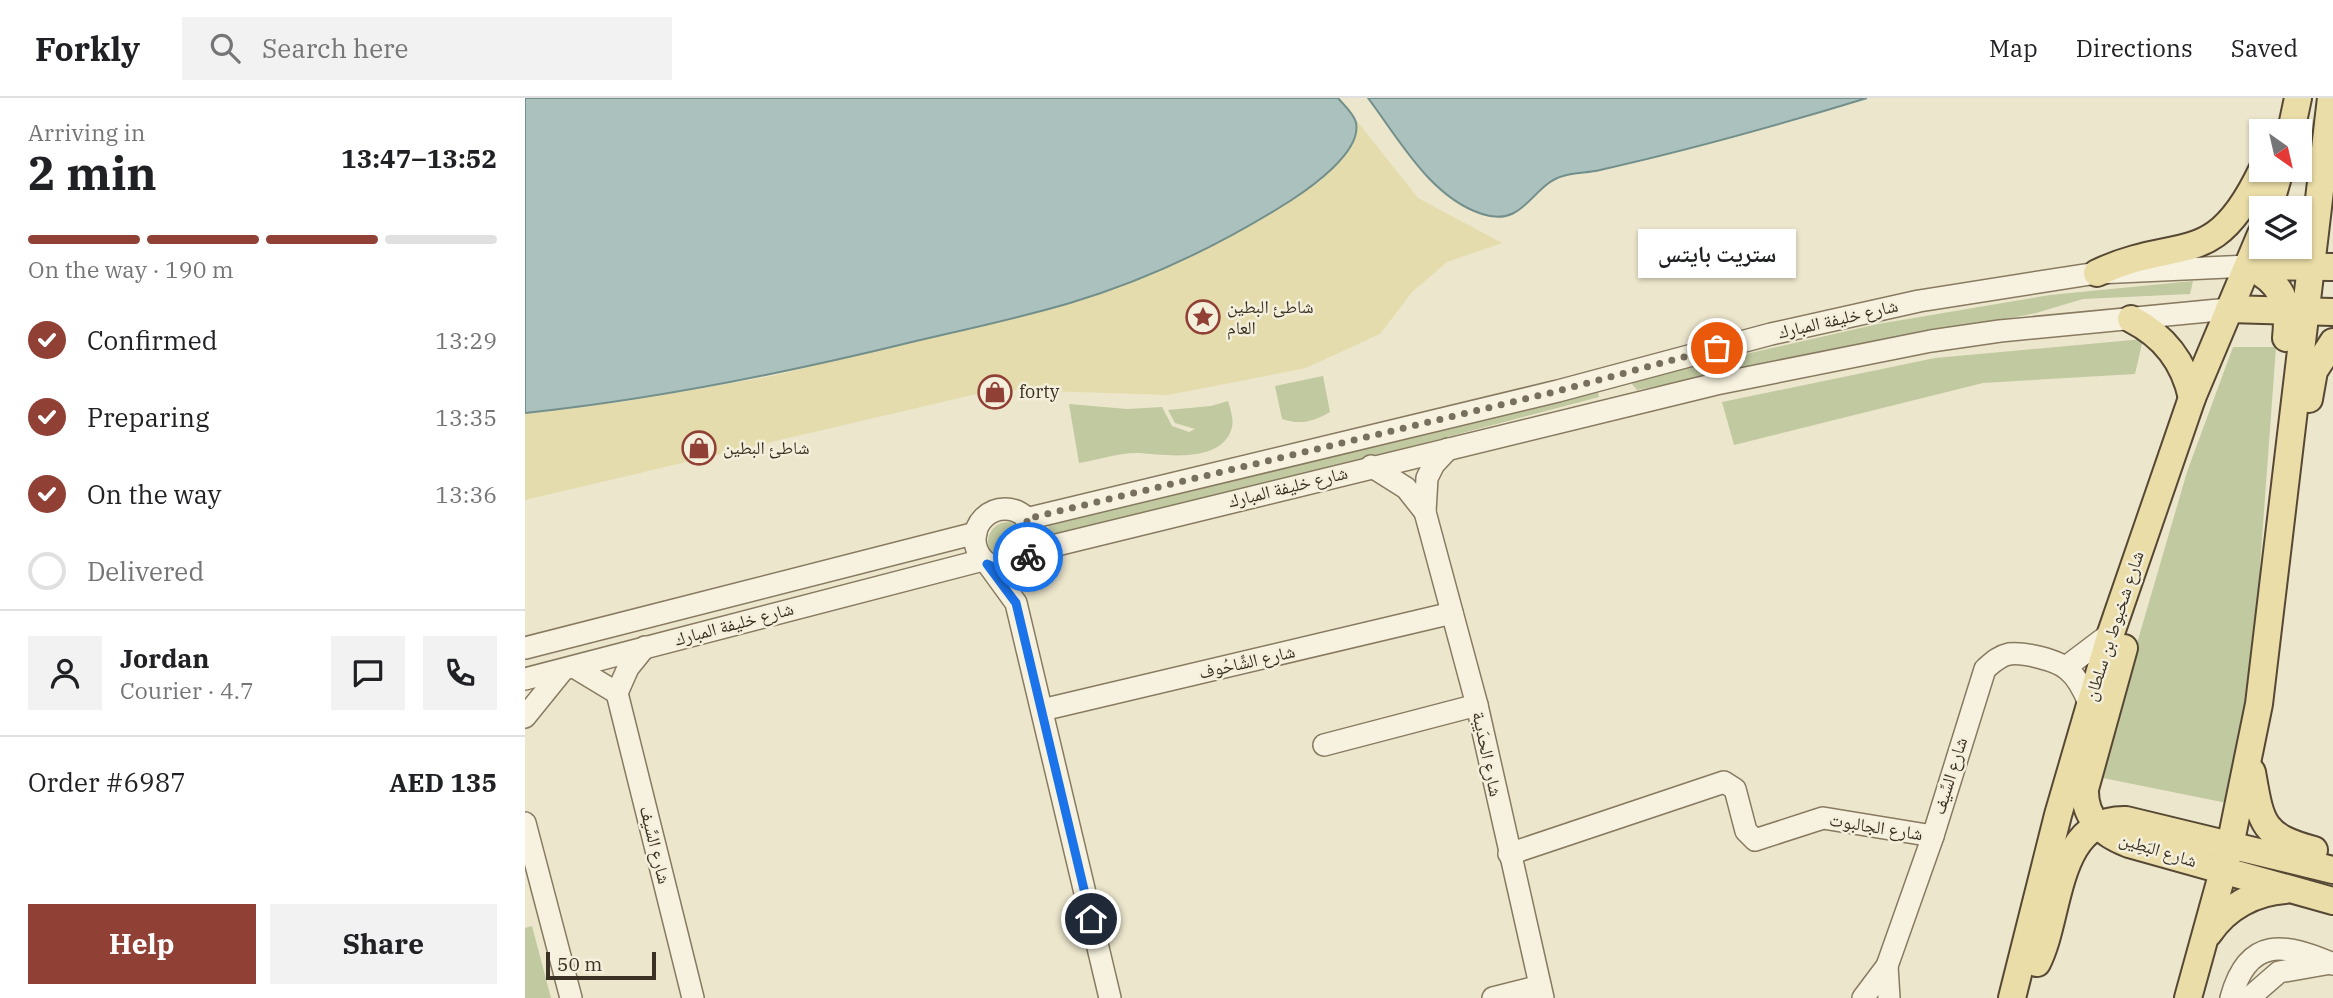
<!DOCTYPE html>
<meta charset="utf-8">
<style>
:root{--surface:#fff;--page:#f2f2f2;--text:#202124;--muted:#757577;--line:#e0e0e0;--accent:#914036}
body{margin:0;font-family:"IBM Plex Serif","Noto Naskh Arabic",serif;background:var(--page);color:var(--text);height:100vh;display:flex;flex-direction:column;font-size:26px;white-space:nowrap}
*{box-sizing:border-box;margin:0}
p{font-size:23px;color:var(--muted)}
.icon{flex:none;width:38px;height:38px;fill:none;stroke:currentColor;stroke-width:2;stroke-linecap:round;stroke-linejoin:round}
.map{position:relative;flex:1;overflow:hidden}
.panel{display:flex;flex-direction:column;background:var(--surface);width:525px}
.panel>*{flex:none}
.needle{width:46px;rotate:146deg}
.tools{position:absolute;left:1724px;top:21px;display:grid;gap:14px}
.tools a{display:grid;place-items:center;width:63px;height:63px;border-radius:0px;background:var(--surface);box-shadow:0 2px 5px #0004;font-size:35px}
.scale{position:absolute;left:21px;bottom:18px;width:110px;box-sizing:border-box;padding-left:7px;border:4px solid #3a3023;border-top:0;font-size:19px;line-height:24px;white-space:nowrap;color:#3a3023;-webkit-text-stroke:5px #f4efdb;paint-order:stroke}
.pin{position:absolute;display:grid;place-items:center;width:60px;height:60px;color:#fff;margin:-30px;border:4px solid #fff;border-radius:50%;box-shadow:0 2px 7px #0007}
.courier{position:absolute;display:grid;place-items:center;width:70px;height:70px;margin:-35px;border:5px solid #1a73e8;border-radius:50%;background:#fff;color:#222;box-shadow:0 2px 9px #0007}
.bubble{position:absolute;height:49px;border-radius:0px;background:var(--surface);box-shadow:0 2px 5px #0004;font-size:23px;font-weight:700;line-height:49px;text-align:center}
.summary em{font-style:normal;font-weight:700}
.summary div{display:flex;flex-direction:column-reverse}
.summary{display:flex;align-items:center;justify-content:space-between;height:119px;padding:0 28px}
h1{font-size:46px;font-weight:700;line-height:52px}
.bar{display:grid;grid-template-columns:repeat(4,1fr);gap:10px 7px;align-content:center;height:84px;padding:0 28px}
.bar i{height:9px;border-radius:5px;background:var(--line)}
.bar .active{background:var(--accent)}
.bar p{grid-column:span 4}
.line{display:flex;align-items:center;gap:18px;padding:0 28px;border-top:2px solid var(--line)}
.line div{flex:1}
.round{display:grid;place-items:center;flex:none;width:74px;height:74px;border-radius:0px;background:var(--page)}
ol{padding:0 28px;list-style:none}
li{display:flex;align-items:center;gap:21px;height:77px}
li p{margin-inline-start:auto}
li .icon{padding:7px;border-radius:50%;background:var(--accent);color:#fff;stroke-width:4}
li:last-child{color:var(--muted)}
li i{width:38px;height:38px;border:4px solid var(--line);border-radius:50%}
.cta{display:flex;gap:14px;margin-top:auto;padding:14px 28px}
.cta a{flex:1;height:80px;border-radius:0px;background:var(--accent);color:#fff;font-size:28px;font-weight:700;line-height:80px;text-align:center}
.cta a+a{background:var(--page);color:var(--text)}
header{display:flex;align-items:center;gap:42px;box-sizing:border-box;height:98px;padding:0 35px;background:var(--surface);border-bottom:2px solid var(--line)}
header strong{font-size:33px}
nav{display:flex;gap:38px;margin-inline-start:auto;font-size:24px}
.search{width:490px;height:63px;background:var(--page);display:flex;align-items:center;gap:18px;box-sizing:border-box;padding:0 24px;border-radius:0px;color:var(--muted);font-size:26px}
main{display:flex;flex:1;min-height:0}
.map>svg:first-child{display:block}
</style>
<header>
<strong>Forkly</strong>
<div class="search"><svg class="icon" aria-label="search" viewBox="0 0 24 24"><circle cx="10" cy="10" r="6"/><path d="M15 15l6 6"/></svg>Search here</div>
<nav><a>Map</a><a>Directions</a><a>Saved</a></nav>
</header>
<main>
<section class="panel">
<div class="summary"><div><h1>2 min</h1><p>Arriving in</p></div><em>13:47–13:52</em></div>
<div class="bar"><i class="active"></i><i class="active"></i><i class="active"></i><i></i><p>On the way · 190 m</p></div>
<ol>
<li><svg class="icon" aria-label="check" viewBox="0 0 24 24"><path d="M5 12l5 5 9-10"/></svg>Confirmed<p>13:29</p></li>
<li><svg class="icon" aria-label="check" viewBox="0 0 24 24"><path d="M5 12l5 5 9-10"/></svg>Preparing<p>13:35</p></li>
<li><svg class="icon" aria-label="check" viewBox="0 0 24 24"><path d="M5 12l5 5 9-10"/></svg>On the way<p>13:36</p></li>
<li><i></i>Delivered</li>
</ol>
<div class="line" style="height:126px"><a class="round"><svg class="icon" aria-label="person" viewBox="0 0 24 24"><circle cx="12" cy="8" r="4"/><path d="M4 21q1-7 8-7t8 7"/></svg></a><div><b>Jordan</b><p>Courier · 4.7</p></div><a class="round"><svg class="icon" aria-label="chat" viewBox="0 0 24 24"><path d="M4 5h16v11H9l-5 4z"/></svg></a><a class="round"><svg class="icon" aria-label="phone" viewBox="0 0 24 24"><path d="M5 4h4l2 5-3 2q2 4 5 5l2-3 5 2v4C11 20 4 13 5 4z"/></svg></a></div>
<div class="line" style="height:91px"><div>Order #6987</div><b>AED 135</b></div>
<div class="cta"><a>Help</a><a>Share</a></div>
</section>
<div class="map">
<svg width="1808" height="900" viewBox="0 0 1808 900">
<rect width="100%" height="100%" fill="#ece6cc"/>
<g fill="#c0c9a0">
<polygon points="1668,183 1665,196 1558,201 1511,215 1112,292 1107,286 1110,281 1353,226 1525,197"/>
<polygon points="1618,241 1610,276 1458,285 1209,347 1197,304 1410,260"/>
<polygon points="1708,249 1751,249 1735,468 1737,519 1707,706 1573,679 1662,374"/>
<path d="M798,278L805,314C788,324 775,327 757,321L750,288Z"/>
<polygon points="1072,289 1074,299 528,443 523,427"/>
<path d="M703,303C705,310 709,322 707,329C698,366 640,357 614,355C595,354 573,362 554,365L544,306L602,311L637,309L647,328L664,334L670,331L650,325L643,312L686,308Z"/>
<circle cx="483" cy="444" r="20"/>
<polygon points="7,828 26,900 0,900 0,830"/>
</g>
<polygon fill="#e4dcac" points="832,23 893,100 977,145 922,164 887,194 855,236 781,270 643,297 488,292 447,297 0,402 0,315 97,304 247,278 546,205 637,171 727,127 797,82 831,34"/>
<g fill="#abc1bd" stroke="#728f8b" stroke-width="2">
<path d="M0,0H813C819,7 830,17 831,25C837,54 785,90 765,103C697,146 622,182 545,205C494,220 442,231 391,243C261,275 133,301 0,315Z"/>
<path d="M843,0H1342C1254,27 1164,52 1075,72C1063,75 1050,74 1038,78C1006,87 1000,130 957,116C905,99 874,41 843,0Z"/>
</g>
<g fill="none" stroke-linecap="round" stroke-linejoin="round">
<defs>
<g id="minor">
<polyline points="923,351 909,366 902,380 900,414 952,607 1018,900"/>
<polyline points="846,368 881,390 900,414"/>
<circle cx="480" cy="441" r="30"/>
<polyline points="501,421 1033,293 1246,236 1394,203 1572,175 1724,168"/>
<polyline points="507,453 1191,286 1406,243 1475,233 1704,211"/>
<polyline points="462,465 491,505 585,900"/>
<polyline points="0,550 451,435"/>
<polyline points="49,569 92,595 168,900"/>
<polyline points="1541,569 1586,535"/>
<polyline points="0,581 458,462"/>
<polyline points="92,595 103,570 120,549"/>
<polyline points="517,612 927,515"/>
<polyline points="0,619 38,572"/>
<polyline points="799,647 952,607"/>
<polyline points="0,725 46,900"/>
<polyline points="984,756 1199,684 1210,691 1221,733 1230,742 1298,720 1408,738"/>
<polyline points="968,900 1015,888"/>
<polyline points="1338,900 1362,868"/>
<path d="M1364,900L1362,868L1408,738L1460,571C1467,565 1474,558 1484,556C1498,554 1533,562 1543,572C1553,580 1559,593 1564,605"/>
<path d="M1706,900C1723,838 1759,845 1808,866"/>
<polyline points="1724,900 1754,874 1806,865"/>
</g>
<g id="major">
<polyline points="1766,33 1773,0"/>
<polyline points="1744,110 1755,72"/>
<path d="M1724,168C1757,185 1765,204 1761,240"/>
<polyline points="1724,168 1808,169"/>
<path d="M1572,175C1655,136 1688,175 1737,72"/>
<polyline points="1704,211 1808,214"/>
<path d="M1606,221C1639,238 1659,263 1667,300"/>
<polyline points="1784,301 1789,273 1808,244"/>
<path d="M1599,550L1560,691C1559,721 1578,736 1604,746L1808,803"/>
<path d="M1727,674C1736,726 1737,738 1789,752"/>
<path d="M1684,835C1701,809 1730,794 1760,792"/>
<path d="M1512,865C1536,819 1529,720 1601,722L1808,772"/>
<polyline points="1487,900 1533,717 1586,535 1667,300 1736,136"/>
<polyline points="1663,900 1705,748 1734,606 1806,0"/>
</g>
</defs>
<use href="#minor" stroke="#877a61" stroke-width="24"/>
<use href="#major" stroke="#564834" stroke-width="30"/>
<use href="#minor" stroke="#f7f2df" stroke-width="21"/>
<use href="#major" stroke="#eadda8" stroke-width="26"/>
</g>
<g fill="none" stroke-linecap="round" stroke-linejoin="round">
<polyline stroke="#78705e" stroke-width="7" stroke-dasharray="0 12.6" points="503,459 509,441 501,421 1033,293 1192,250"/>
<path stroke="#1a73e8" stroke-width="9" d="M503,459C491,472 477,474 462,466L491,505L566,821"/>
</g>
<defs>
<symbol id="sight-ring" viewBox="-11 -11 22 22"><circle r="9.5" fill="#f4efdb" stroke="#914036" stroke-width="1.5"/><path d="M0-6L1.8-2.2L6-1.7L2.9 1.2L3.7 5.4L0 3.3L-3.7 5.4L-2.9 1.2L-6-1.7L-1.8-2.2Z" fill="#914036"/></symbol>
<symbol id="shop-ring" viewBox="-11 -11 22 22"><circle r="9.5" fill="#f4efdb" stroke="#914036" stroke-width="1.5"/><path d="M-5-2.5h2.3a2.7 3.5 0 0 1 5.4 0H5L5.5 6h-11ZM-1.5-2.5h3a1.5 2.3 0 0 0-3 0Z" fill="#914036"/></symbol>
</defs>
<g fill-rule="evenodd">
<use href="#sight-ring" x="659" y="200" width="38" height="38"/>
<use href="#shop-ring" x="451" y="275" width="38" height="38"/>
<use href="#shop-ring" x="155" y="331" width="38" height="38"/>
</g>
<g text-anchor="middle" stroke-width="5" stroke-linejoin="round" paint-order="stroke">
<g font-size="18" fill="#3a3023" stroke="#f4efdb" text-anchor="start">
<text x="702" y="215">شاطئ البطين<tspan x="702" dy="21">العام</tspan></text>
<text x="494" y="300">forty</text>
<text x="198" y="356">شاطئ البطين</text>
</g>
<g font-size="18" fill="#3a3023" stroke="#f4efdb">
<text transform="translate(1313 221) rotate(-13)" y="6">شارع خليفة المبارك</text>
<text transform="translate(763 389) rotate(-14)" y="6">شارع خليفة المبارك</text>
<text transform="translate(209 526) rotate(-15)" y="6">شارع خليفة المبارك</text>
<text transform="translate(1589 528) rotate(-72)" y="6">شارع شخبوط بن سلطان</text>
<text transform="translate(722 564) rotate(-13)" y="6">شارع الشَّاحُوف</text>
<text transform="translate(962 656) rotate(78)" y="6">شارع الحدَيبة</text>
<text transform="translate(1425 678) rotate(-73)" y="6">شارع السِّيف</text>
<text transform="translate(1351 729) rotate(9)" y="6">شارع الجالبوت</text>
<text transform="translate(130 747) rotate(76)" y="6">شارع السِّيف</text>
<text transform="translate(1633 752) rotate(17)" y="6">شارع البَطِين</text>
</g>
</g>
</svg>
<div class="tools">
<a><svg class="needle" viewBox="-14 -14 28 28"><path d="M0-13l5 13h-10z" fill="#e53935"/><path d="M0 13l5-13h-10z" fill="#757577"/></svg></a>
<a><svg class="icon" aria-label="layers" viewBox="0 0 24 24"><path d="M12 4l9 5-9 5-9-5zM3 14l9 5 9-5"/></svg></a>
</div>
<div class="scale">50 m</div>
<div class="pin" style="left:1192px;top:250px;background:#ea580c"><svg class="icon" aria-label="bag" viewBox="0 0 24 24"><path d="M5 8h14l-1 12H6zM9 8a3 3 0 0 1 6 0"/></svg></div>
<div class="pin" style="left:566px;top:821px;background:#1f2937"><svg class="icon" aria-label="home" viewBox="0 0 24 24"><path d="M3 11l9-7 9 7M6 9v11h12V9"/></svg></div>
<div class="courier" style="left:503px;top:459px"><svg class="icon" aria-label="bike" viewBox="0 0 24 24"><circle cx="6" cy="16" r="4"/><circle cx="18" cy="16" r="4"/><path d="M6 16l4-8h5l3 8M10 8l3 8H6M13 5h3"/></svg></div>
<div class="bubble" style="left:1113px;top:131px;width:158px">ستريت بايتس</div>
</div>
</main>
